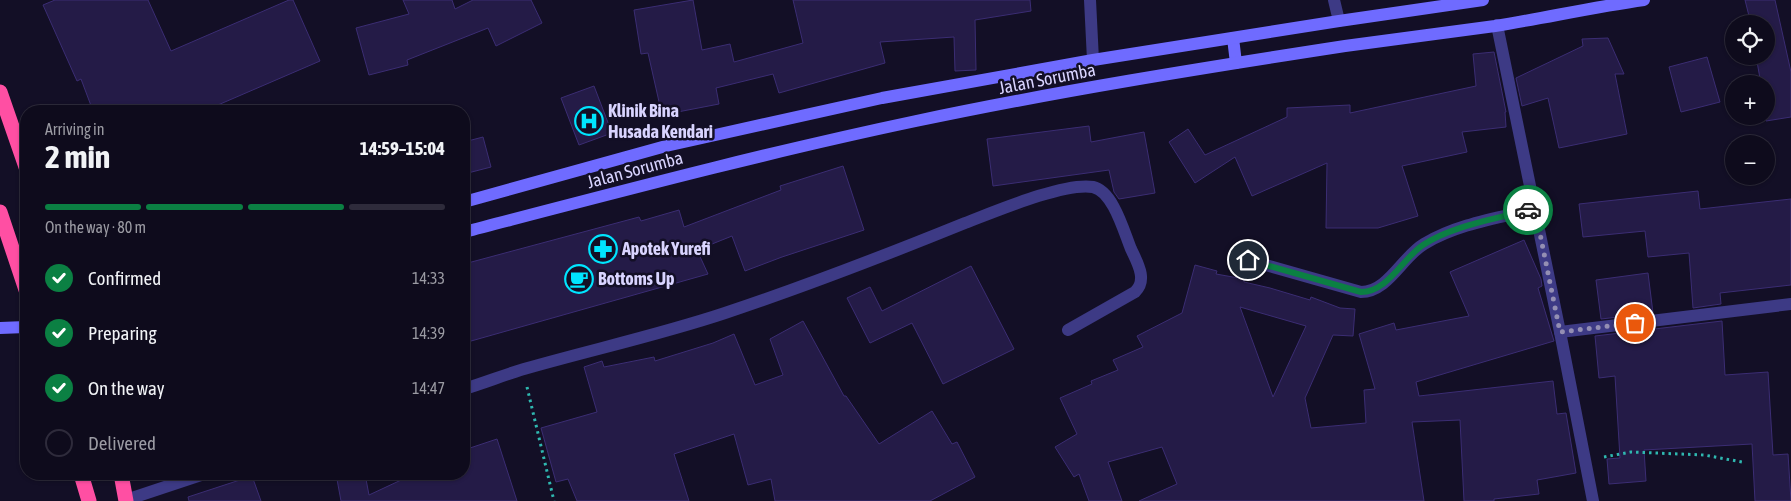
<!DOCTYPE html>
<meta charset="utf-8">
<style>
:root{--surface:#0e0b1c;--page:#171425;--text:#f1f3f6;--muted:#9b9ba3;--line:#2e2b3b;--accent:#0b8043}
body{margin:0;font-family:"Asap Condensed",sans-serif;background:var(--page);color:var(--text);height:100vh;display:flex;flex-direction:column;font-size:19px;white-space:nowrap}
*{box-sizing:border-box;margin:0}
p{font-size:16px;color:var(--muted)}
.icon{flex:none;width:28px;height:28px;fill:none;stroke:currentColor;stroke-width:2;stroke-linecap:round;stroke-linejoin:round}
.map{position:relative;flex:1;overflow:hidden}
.drawer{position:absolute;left:20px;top:105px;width:450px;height:375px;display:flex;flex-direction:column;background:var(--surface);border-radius:20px;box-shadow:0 1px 4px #0004,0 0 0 1px var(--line)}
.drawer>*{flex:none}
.buttons{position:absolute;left:1725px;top:15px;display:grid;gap:10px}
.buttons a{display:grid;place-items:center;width:50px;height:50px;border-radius:50%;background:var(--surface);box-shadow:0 1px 4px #0004,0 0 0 1px var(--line);font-size:25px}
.pin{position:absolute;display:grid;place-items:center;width:42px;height:42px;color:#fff;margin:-21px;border:2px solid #fff;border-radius:50%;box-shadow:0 1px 5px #0007}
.courier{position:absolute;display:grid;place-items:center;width:50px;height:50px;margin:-25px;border:4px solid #0b8043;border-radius:50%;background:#fff;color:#222;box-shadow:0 1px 6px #0007}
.headline em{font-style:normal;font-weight:700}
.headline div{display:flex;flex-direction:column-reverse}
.headline{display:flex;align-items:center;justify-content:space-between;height:85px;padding:0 25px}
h1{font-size:32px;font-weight:700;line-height:38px}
.bar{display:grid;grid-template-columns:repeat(4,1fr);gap:8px 5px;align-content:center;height:60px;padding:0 25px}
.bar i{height:6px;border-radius:4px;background:var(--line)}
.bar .active{background:var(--accent)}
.bar p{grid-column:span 4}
ol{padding:0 25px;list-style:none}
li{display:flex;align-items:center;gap:15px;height:55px}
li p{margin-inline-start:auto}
li .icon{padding:5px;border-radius:50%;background:var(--accent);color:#fff;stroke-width:4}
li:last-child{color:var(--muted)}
li i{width:28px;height:28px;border:2px solid var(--line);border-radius:50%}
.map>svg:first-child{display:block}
</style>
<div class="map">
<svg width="1791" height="501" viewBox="0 0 1791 501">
<rect width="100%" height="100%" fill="#130f26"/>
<g fill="#241b47" stroke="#3b2d73" fill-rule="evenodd">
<polygon points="55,0 148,0 171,51 289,0 293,0 320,61 204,111 93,111 81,79 77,81 43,5"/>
<polygon points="403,0 452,0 455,9 473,0 531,0 542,23 496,46 488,28 407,60 408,65 369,75 356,28 409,14"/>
<polygon points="693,0 702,50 730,44 734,62 803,43 793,0 1030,0 1031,11 975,20 976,70 955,71 954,37 880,42 885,63 779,93 773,74 716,88 719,104 662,115 648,53 641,54 634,10"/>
<polygon points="1745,0 1775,0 1791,72 1791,117 1766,121 1766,84 1761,84 1756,56 1766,56 1766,24 1751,24"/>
<polygon points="1608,38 1624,74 1615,74 1627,134 1559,148 1548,98 1522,106 1516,78 1583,46 1582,39"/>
<polygon points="1494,52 1506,112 1505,112 1506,127 1462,132 1467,152 1402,166 1418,216 1378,228 1326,228 1327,163 1252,196 1235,157 1195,183 1169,142 1188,129 1205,155 1287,117 1287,108 1350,105 1350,113 1476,86 1473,54"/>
<polygon points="1707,57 1720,102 1681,112 1669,67"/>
<polygon points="594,86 612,133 579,145 561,98"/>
<polygon points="1089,126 1091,142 1144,132 1155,193 1119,199 1114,192 1109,170 993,186 987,139"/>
<polygon points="483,137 491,167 464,174 464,142"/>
<polygon points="843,166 864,230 782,257 745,271 732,236 697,250 708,274 464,343 464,264 639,217 641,221 679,210 684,227 781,190 780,186"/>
<polygon points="1698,191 1700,209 1791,199 1791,285 1720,293 1721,304 1693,308 1689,253 1648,257 1645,231 1583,237 1579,204"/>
<path d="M1524,240L1541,279L1542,286L1538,288L1554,341L1416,382L1419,396L1553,381L1557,414L1566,413L1576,473L1537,480L1539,494L1494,499V501H1464L1460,420L1412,422L1424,501H1139L1177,484L1162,447L1108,462L1122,501H1089L1079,474L1074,477L1055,447L1077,434L1060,398L1092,384L1091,381L1118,370L1113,360L1143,347L1137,336L1182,313L1195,265L1217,271L1216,274L1244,279V282L1270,288L1310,300L1311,297L1340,308L1355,309L1353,336L1333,335L1305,398L1311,428L1366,423L1364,390L1375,389L1359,334L1394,323L1396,330L1469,316L1450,272ZM1240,307L1306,326L1273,397Z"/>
<polygon points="971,266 1014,349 943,384 912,323 870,343 847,298 870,287 882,311"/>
<polygon points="1648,273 1653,313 1601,319 1596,280"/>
<polygon points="803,321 844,396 846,396 879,444 932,411 952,444 957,442 975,477 930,501 775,501 771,479 748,485 734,434 674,454 689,501 577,501 568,479 556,482 541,428 597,412 584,367 602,361 604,367 654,357 655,361 713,343 734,334 755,385 783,375 770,339"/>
<polygon points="1722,321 1725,375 1768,372 1773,455 1788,454 1791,501 1755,501 1752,444 1644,450 1646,481 1609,484 1607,459 1620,458 1615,376 1599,378 1595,336"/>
<polygon points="497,439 517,501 341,501 336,474 365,474 369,495 414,474 464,474 464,450"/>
<polygon points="252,476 261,501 189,501 188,497"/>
</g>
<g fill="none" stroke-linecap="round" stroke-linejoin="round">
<g stroke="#2fb8b0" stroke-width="3" stroke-dasharray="2.5 4" stroke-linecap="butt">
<polyline points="527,387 554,501"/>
<polyline points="1604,457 1631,452 1704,455 1742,462"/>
</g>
<g stroke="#3d3a85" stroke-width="12">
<polyline points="1090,0 1093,60"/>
<polyline points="1334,0 1339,21"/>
<polyline points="1497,25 1560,332 1593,501"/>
<path d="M1248,260L1361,292C1388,292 1402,257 1424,244C1457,224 1498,218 1535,209"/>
<polyline points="1560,332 1791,304"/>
<path d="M464,389C484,383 504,375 524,369C590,350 659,335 725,313C806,286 886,255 965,223C994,212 1064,182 1093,187C1113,191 1124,232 1131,249C1137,262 1148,280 1135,292L1068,330"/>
<polyline points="126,500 204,474"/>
</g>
<g stroke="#6f6bff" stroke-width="12">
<polyline points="1233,38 1236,63"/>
<polyline points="464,202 666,146 882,98 1093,60 1339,21 1483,0"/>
<path d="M464,232C614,193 764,153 916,121C1058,91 1202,68 1345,46C1395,39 1445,33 1495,26C1545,18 1594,7 1644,0"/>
<polyline points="0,328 26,327"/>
</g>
<g stroke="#ff4fa3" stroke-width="15">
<polyline points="0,92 26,167"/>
<polyline points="0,212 26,290"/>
<polyline points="81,474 89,501"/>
<polyline points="121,474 126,501"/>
</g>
</g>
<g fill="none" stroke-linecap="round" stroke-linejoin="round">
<polyline stroke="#948fb3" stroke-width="5" stroke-dasharray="0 9" points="1528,210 1535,209 1560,332 1635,323"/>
<path stroke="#0b8043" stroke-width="6" d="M1248,260L1361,292C1388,292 1403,258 1423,245C1451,226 1496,219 1528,210"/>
</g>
<defs>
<symbol id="hospital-ring" viewBox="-11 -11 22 22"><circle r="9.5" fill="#130f26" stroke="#00e5ff" stroke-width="1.5"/><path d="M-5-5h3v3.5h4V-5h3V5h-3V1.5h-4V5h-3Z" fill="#00e5ff"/></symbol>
<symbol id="pharmacy-ring" viewBox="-11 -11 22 22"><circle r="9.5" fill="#130f26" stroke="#00e5ff" stroke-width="1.5"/><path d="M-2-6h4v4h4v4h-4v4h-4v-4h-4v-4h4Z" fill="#00e5ff"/></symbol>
<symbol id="cafe-ring" viewBox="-11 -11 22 22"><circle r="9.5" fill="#130f26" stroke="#00e5ff" stroke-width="1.5"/><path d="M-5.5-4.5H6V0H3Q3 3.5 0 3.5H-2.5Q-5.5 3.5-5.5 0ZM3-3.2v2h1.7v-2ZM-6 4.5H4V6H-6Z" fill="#00e5ff"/></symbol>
</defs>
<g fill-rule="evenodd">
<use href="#hospital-ring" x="573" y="105" width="32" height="32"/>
<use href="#pharmacy-ring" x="587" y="233" width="32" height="32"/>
<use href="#cafe-ring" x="563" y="263" width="32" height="32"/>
</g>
<g text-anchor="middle" stroke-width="5" stroke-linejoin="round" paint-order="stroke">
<g font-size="18" fill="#d9d4ff" stroke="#130f26">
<text transform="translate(1047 79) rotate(-11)" y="6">Jalan Sorumba</text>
<text transform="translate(635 170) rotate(-15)" y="6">Jalan Sorumba</text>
</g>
<g font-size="18" font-weight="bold" fill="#d9d4ff" stroke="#130f26" text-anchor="start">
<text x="608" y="117">Klinik Bina<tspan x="608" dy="21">Husada Kendari</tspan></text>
<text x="622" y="255">Apotek Yurefi</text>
<text x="598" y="285">Bottoms Up</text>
</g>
</g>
</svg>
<div class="buttons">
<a><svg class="icon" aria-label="locate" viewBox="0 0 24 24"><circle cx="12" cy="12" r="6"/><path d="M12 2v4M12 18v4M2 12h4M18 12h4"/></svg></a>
<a>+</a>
<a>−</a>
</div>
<div class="pin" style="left:1635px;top:323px;background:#ea580c"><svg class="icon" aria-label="bag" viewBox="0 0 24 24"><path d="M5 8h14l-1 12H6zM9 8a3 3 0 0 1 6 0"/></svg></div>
<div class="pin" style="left:1248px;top:260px;background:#1f2937"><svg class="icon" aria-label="home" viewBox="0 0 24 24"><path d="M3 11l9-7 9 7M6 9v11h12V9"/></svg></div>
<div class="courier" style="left:1528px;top:210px"><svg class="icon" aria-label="car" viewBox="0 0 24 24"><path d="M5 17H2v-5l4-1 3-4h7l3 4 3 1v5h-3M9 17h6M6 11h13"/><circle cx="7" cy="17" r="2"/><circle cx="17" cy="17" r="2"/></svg></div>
<section class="drawer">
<div class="headline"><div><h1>2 min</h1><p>Arriving in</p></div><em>14:59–15:04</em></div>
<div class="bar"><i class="active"></i><i class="active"></i><i class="active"></i><i></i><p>On the way · 80 m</p></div>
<ol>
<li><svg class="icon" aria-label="check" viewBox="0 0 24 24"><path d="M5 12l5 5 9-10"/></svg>Confirmed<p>14:33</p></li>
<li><svg class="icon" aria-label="check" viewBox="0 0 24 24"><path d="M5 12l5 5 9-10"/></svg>Preparing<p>14:39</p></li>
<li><svg class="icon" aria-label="check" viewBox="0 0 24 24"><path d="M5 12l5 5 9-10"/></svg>On the way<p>14:47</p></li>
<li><i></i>Delivered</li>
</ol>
</section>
</div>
